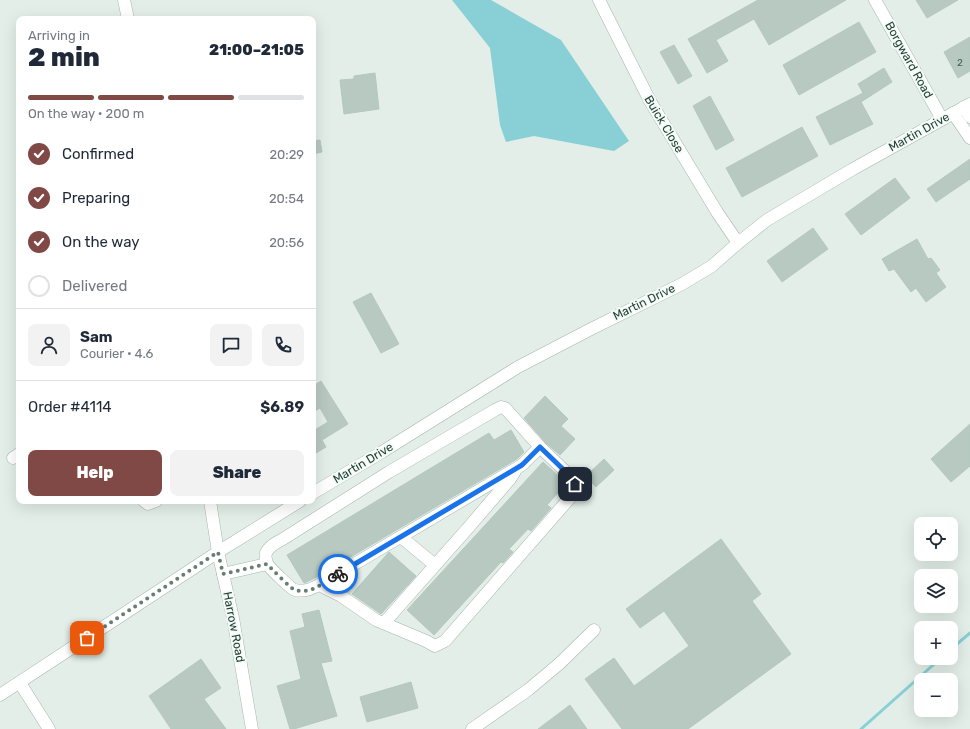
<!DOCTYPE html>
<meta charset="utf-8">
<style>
:root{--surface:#fff;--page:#f2f2f3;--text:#1f2937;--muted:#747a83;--line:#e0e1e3;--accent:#814945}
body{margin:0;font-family:Rubik,sans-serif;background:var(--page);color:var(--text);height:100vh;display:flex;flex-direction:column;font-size:15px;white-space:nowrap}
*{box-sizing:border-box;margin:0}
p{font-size:13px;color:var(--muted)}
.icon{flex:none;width:22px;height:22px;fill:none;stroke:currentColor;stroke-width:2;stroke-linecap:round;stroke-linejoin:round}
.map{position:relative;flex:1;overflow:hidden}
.sheet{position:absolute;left:16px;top:16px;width:300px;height:488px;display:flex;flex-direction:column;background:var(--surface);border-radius:8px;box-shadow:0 4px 16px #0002}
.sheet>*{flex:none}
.fabs{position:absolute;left:914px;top:517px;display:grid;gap:8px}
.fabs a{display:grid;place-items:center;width:44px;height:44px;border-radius:8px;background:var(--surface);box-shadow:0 4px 16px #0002;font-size:20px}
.pin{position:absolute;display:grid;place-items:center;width:34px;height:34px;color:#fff;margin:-17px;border-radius:8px;box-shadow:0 2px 6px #0006}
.courier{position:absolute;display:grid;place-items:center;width:40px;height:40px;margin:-20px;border:3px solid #1a73e8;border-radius:50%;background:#fff;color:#222;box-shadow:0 1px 5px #0007}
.head em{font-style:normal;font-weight:800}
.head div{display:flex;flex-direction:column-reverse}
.head{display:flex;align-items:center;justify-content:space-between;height:68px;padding:0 12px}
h1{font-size:26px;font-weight:800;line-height:30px}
.bar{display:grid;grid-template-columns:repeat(4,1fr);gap:6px 4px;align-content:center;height:48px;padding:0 12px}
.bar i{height:5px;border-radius:3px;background:var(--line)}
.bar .selected{background:var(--accent)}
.bar p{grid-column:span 4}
.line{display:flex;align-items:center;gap:10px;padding:0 12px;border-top:1px solid var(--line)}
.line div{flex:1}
.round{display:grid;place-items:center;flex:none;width:42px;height:42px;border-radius:8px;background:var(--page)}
ol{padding:0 12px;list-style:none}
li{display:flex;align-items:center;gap:12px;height:44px}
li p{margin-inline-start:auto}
li .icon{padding:4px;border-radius:50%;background:var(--accent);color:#fff;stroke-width:4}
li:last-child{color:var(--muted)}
li i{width:22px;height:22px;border:2px solid var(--line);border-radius:50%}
.cta{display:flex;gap:8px;margin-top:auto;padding:8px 12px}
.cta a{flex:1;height:46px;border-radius:8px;background:var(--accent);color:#fff;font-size:16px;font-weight:800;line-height:46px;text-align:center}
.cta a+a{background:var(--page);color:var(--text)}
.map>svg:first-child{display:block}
</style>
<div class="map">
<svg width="970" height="729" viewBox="0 0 970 729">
<rect width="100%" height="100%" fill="#e3eee8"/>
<polygon fill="#89d0d6" points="452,0 491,0 561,40 629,141 614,151 534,136 506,142 500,125 490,48"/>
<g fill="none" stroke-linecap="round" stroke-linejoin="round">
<g stroke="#89d0d6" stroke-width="3">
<polyline points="951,649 970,633"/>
<polyline points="861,729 941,658"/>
</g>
</g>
<g fill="#b8c9c1" stroke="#b5c8bf">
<polygon points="758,0 846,0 769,45 754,19 716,40 728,61 707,73 688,39"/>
<polygon points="916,0 958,0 927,18"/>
<polygon points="859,22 876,52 799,95 783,65"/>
<polygon points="970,37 970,71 958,78 944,52"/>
<polygon points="674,45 692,76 678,84 660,52"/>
<polygon points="884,68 892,82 861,102 873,124 830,145 816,117 863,93 858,84"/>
<polygon points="375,73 379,109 344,114 340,80 354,79 354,76"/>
<polygon points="710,96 734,140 716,150 693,106"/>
<polygon points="802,127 818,156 742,197 726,168"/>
<polygon points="320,140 322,152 313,154 313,141"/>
<polygon points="970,159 970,179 936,202 927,189"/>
<polygon points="895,178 910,198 861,235 845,214"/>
<polygon points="813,228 828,249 782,282 767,261"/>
<polygon points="917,239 928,259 931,258 940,270 936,273 946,287 926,302 916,288 911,292 894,269 889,271 882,259"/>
<polygon points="371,293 399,344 381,353 353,302"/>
<polygon points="321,381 348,424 322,440 326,447 316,453 313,448 313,431 328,422 320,408 313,412 313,386"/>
<polygon points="545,396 568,419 561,426 575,439 560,455 545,442 524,418"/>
<polygon points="970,424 970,466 951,482 931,459"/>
<polygon points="511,430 524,452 517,459 315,578 304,583 287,555 489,433 494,440"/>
<polygon points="604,459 614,470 596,487 586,476"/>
<polygon points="543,462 562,479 566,484 547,505 551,508 531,531 528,529 509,549 513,552 503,563 501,562 434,635 407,610"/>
<polygon points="721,539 761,594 752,601 791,654 688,729 622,729 585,679 614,658 634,686 689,646 664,611 640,628 626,609"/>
<polygon points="389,552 416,576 381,614 352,594"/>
<polygon points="319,610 332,661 321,663 337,716 294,729 290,729 277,686 301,679 290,631 305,627 302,614"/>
<polygon points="201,659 221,688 204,699 226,729 171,729 149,696"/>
<polygon points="411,682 418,708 367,722 360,697"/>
<polygon points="570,705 587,729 538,729"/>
</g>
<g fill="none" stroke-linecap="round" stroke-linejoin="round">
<defs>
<g id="minor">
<polyline points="124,0 128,19"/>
<polyline points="599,0 650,101 717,212 738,243"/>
<polyline points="875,0 942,119"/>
<polyline points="964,107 970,117"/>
<polyline points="953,113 970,138"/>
<polyline points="13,458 19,454"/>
<polyline points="313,493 382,452 518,367 591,329 682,284 712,266 738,243 767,220 853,169 970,104"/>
<polyline points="144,501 148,504 156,501"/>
<polyline points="210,501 218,552 233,618 252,729"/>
<polyline points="401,537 435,565"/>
<polyline points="223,574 267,564"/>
<path d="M319,585L341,596L376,620L426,641L435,646L445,641L575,492V484L567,473L540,447L505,408L501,407L495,410L389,472L283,539C277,542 269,546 266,553C265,556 266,562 268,565C271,569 291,589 295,590C305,592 311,589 319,585L522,465L540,447"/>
<polyline points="384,623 468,528 510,479 515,471"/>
<polyline points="20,683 49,729"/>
<polyline points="0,695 218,552 300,501"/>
<polyline points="472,729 528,690 559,664 594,630"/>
</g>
</defs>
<use href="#minor" stroke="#a5b7af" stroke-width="13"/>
<use href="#minor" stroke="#fff" stroke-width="12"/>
</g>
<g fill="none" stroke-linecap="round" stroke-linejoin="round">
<path stroke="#667e74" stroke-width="4" stroke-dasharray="0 7.2" d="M87,638L218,552L223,574L267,564C272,569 290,588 295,590C310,595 325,582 338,574"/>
<polyline stroke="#1a73e8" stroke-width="5" points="338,574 522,465 540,447 567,473 575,484"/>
</g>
<g text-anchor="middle" stroke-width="4" stroke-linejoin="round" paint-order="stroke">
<g font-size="10" fill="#486359">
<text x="960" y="66">2</text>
</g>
<g font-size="12" fill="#224136" stroke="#f4faf7">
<text transform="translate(909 60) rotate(61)" y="4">Borgward Road</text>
<text transform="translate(664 124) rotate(59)" y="4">Buick Close</text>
<text transform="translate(919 132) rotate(-29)" y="4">Martin Drive</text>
<text transform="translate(644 302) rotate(-26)" y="4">Martin Drive</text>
<text transform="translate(363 463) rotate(-31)" y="4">Martin Drive</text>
<text transform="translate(234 627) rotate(79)" y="4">Harrow Road</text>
</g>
</g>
</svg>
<div class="fabs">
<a><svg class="icon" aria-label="locate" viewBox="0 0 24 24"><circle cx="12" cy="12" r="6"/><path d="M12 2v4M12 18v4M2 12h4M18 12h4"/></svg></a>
<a><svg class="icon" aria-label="layers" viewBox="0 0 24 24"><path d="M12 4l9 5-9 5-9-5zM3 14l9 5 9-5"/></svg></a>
<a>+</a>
<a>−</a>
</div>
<div class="pin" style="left:87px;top:638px;background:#ea580c"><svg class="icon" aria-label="bag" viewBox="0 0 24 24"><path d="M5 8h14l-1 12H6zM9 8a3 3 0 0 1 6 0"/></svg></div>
<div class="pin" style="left:575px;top:484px;background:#1f2937"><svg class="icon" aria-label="home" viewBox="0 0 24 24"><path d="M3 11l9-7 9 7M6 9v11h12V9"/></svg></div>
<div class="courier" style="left:338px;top:574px"><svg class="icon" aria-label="bike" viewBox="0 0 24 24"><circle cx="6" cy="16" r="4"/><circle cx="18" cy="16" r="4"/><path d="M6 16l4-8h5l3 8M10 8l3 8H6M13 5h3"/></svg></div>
<section class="sheet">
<div class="head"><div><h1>2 min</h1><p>Arriving in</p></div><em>21:00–21:05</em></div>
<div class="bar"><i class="selected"></i><i class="selected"></i><i class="selected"></i><i></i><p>On the way · 200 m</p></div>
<ol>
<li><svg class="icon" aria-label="check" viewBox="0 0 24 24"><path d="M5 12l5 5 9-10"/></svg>Confirmed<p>20:29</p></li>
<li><svg class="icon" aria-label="check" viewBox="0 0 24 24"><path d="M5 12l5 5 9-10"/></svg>Preparing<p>20:54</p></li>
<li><svg class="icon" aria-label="check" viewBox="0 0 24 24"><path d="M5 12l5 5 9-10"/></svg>On the way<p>20:56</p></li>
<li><i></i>Delivered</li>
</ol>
<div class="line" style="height:72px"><a class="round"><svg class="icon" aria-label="person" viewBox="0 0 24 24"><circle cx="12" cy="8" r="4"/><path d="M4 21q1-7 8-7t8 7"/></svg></a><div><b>Sam</b><p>Courier · 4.6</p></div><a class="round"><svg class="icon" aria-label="chat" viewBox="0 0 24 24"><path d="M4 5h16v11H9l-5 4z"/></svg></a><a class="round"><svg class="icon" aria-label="phone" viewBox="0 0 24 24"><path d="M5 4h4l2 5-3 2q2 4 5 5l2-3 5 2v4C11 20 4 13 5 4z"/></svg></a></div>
<div class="line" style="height:52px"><div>Order #4114</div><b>$6.89</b></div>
<div class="cta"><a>Help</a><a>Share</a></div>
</section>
</div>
